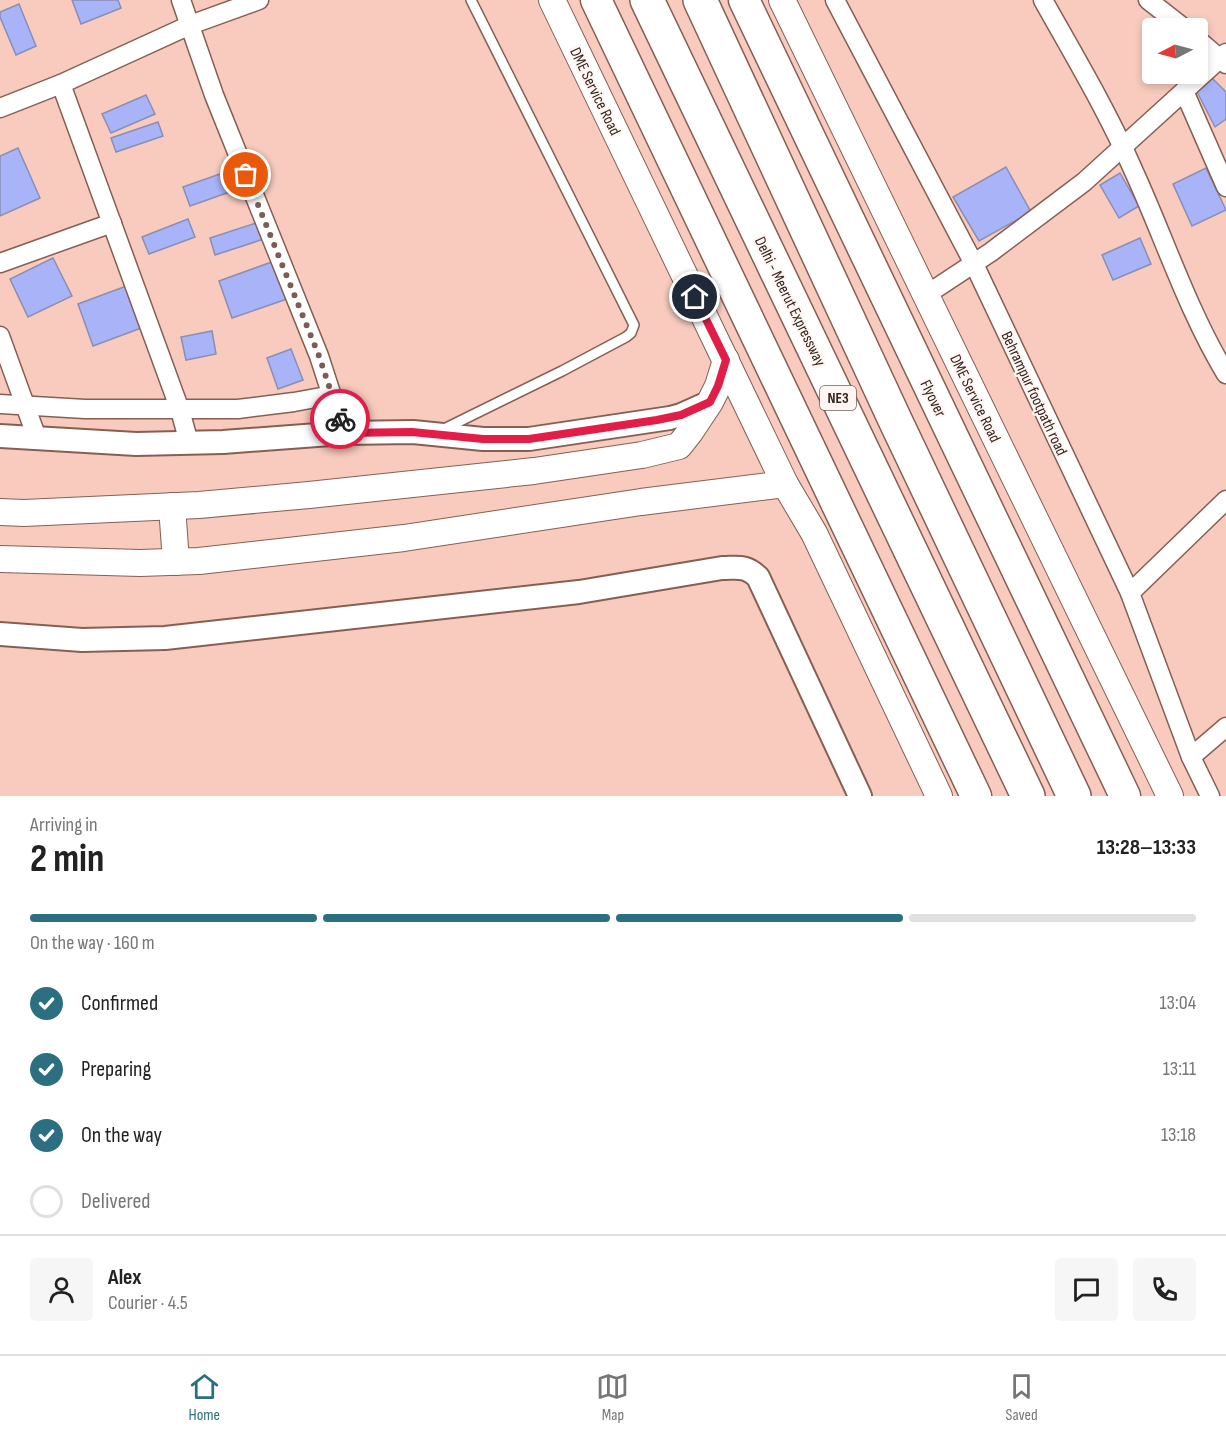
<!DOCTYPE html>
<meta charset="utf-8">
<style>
:root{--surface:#fff;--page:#f6f6f6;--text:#222;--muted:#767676;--line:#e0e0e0;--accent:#2b6f80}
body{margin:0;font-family:"Sofia Sans Condensed",sans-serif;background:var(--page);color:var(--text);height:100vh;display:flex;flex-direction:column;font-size:22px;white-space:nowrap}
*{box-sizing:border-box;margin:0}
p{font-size:20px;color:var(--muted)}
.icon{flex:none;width:33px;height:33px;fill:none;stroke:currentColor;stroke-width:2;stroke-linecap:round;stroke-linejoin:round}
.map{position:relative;height:796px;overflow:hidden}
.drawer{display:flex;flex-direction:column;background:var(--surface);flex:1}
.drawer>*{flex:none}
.needle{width:39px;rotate:264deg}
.fabs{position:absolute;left:1142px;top:18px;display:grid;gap:12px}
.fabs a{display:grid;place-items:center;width:66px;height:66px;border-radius:6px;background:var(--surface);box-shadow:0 3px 9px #0003;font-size:30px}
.pin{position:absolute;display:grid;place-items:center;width:51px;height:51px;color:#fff;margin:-26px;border:3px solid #fff;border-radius:50%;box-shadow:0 2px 6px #0007}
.courier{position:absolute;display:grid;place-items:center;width:60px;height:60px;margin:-30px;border:4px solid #e11d48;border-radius:50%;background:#fff;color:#222;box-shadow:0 2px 8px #0007}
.headline em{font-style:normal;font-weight:700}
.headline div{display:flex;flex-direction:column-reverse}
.headline{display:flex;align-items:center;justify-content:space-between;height:102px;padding:0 30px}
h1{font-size:39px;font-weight:700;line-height:45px}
.bar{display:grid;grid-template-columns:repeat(4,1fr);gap:9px 6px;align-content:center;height:72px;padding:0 30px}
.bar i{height:8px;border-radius:4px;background:var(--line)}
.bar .on{background:var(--accent)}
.bar p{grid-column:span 4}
.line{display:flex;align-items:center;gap:15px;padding:0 30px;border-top:2px solid var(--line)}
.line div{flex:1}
.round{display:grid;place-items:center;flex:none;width:63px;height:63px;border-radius:6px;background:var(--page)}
ol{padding:0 30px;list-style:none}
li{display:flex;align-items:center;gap:18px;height:66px}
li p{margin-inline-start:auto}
li .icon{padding:6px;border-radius:50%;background:var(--accent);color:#fff;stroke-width:4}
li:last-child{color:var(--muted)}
li i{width:33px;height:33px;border:3px solid var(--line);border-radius:50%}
.menu{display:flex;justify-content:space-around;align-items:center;height:84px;border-top:2px solid var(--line);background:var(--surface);font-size:16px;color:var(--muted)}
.menu a{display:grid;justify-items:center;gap:3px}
.menu .on{color:var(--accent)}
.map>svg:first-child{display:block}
</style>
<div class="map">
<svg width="1226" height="796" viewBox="0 0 1226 796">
<rect width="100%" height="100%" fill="#f8cbbe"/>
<g fill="#a8b3f8" stroke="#898fb4" stroke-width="1.5">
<polygon points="72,0 118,0 121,8 81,24"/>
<polygon points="19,4 36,46 16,55 0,17 0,12"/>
<polygon points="1210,76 1226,92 1226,119 1215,127 1195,88"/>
<polygon points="146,95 155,114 111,133 102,114"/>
<polygon points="158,122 163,136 116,152 111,138"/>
<polygon points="18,148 40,198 0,216 0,156"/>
<polygon points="1006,167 1031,212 979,241 953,197"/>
<polygon points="1206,168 1226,210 1192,226 1173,184"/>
<polygon points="234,169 241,188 190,206 183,187"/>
<polygon points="1120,173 1139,206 1119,218 1100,185"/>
<polygon points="188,219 195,237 149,254 142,237"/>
<polygon points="259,222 264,239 215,255 210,238"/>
<polygon points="1140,238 1151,264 1113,280 1102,255"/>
<polygon points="53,258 72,296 28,317 10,279"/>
<polygon points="277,260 290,298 232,318 219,281"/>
<polygon points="129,285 144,327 93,346 78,304"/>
<polygon points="212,331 216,354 186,360 181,337"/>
<polygon points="291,349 303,380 278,389 267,358"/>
</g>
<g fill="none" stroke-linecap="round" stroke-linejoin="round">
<defs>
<polyline id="service" points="444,429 562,371 626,337 631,333 634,325 471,0"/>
<g id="minor">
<polyline points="181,0 214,95 319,356 344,433"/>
<polyline points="835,0 974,264 1130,593 1191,757 1210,796"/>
<path d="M1043,0C1075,57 1109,114 1135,174C1165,240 1188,311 1226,374"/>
<polyline points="1148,0 1184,28"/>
<polyline points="1197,39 1226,64"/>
<polyline points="61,84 180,410 189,443"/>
<polyline points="1184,91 1226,187"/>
<polyline points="0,108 61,84 190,25 259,0"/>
<polyline points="0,263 112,223"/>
<polyline points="926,295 991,252 1084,182 1226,53"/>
<polyline points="0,336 37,438"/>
<polyline points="0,404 85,409 238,409 294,402 332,395"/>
<polyline points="1130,593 1226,500"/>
<polyline points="1191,757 1226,727"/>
</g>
<g id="tertiary">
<polyline points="0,436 136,444 223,442 344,433 413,432 483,439 529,439 670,418 681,415 710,402"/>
<path d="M0,634L82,640L165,638L579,592L722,568C739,568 745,565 758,577L860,796"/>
</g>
<g id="secondary">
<polyline points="552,0 785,484 814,533 939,796"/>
<polyline points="782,0 1170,796"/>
<polyline points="172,506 176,562"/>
<polyline points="0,512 24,513 199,505 309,495 534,471 642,455 679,446 690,432 710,402 718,386 726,360"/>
<polyline points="0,559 140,563 199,561 404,538 641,502 785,484"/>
</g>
<g id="trunk">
<polyline points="596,0 976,796"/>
<polyline points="744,0 1125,796"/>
</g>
<g id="motorway">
<polyline points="647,0 1028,796"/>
<polyline points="700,0 896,422 1074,796"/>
</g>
</defs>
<use href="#service" stroke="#865f53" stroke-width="12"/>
<use href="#minor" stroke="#865f53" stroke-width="21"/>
<use href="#tertiary" stroke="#865f53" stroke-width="26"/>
<use href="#secondary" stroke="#865f53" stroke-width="28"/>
<use href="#trunk" stroke="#865f53" stroke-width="33"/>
<use href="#motorway" stroke="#865f53" stroke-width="36"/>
<use href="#service" stroke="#fff" stroke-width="9"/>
<use href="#minor" stroke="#fff" stroke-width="18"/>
<use href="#tertiary" stroke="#fff" stroke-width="22"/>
<use href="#secondary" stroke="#fff" stroke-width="26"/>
<use href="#trunk" stroke="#fff" stroke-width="30"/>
<use href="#motorway" stroke="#fff" stroke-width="33"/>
</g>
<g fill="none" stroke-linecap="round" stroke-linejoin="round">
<polyline stroke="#795e56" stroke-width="6" stroke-dasharray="0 10.8" points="246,175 319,356 340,419"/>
<polyline stroke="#e11d48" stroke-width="8" points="340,419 344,433 412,432 483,439 529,439 657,420 681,415 710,402 718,386 726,360 695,297"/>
</g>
<g text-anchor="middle" stroke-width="4.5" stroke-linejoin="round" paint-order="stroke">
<rect fill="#fff6f3" stroke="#71625e" stroke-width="1.5" x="820" y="386" width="36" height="24" rx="4.5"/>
<g font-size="15" font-weight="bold" fill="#34231e">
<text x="838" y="403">NE3</text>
</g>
<g font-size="16" fill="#34231e" stroke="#fff6f3">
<text transform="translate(596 91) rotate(64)" y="6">DME Service Road</text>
<text transform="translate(791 301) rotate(64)" y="6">Delhi - Meerut Expressway</text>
<text transform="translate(1035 393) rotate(65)" y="6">Behrampur footpath road</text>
<text transform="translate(934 398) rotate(64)" y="6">Flyover</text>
<text transform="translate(976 398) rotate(64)" y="6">DME Service Road</text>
</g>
</g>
</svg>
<div class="fabs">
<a><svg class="needle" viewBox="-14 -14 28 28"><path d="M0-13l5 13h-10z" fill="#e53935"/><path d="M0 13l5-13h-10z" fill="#767676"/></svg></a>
</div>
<div class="pin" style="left:246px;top:175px;background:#ea580c"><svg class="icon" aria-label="bag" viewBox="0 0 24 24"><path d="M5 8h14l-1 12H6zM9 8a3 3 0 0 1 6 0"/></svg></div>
<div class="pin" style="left:695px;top:297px;background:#1f2937"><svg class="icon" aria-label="home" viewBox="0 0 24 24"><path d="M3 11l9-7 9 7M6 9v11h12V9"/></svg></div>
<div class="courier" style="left:340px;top:419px"><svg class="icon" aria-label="bike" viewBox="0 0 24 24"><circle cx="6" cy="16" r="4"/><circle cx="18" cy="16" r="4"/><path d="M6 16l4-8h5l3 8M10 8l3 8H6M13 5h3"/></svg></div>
</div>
<section class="drawer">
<div class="headline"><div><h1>2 min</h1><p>Arriving in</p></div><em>13:28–13:33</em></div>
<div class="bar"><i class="on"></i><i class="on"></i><i class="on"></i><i></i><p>On the way · 160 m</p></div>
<ol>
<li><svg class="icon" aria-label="check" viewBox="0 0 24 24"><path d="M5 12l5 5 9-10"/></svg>Confirmed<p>13:04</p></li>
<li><svg class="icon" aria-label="check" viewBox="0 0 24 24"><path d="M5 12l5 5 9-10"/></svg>Preparing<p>13:11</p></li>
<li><svg class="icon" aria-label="check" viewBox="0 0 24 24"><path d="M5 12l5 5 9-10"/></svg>On the way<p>13:18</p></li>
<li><i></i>Delivered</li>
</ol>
<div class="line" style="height:108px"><a class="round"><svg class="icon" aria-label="person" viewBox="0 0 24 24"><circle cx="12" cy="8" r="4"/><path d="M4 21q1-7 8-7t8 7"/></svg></a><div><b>Alex</b><p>Courier · 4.5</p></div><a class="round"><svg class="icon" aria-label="chat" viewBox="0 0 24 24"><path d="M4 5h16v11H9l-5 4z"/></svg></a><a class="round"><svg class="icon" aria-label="phone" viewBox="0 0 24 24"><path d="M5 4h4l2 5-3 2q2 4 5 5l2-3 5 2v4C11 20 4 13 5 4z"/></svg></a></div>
</section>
<nav class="menu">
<a class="on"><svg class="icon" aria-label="home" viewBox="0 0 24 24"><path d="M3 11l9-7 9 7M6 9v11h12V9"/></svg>Home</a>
<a><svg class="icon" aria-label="map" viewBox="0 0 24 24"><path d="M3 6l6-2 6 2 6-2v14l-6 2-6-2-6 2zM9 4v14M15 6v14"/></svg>Map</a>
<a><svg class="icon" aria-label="saved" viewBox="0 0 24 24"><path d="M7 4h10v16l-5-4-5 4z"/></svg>Saved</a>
</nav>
